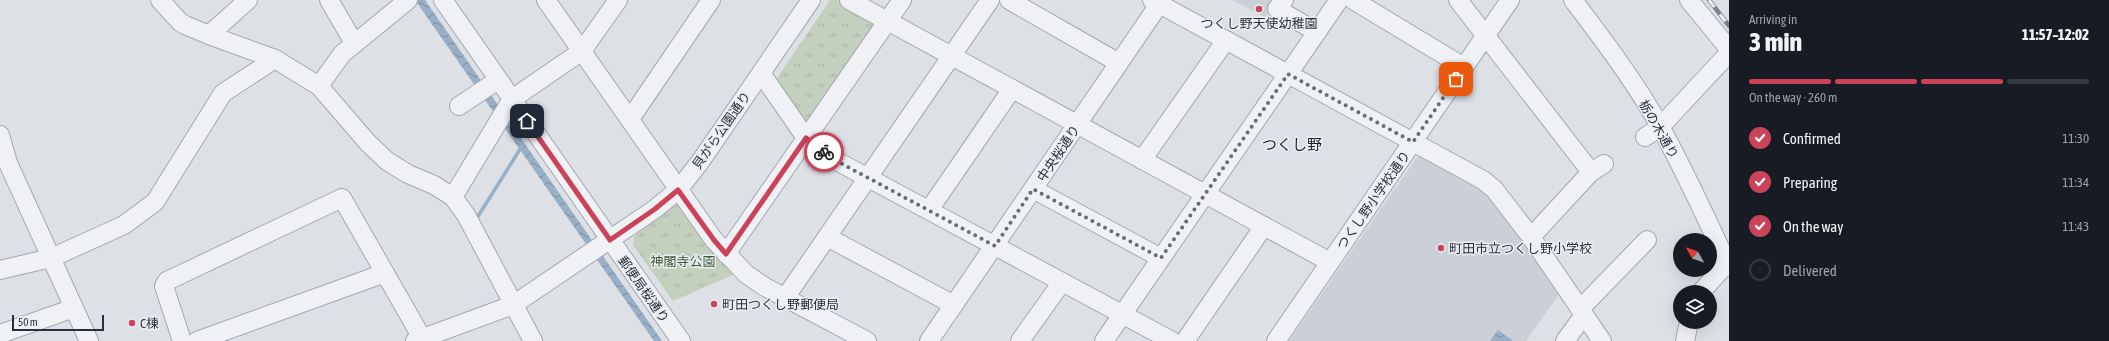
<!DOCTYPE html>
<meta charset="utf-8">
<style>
:root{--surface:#171b24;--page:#242831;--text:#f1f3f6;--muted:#9ea1a6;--line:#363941;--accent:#ca4359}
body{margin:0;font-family:"Asap Condensed","Noto Sans JP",sans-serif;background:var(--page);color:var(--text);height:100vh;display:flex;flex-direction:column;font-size:15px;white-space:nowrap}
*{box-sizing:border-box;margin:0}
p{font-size:13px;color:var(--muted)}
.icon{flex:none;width:22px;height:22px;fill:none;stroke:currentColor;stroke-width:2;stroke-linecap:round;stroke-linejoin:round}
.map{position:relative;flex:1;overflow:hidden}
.details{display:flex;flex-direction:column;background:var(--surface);width:380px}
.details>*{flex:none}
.needle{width:26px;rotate:310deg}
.buttons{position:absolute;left:1673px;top:233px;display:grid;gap:8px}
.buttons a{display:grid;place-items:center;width:44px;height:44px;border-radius:50%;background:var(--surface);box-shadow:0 4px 16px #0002;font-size:20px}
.scale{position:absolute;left:12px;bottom:10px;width:92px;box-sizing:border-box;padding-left:4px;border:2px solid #272f3c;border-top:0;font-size:11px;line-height:14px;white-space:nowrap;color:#272f3c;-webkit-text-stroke:3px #eceff4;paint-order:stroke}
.pin{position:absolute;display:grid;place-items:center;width:34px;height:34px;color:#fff;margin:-17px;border-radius:8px;box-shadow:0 2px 6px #0006}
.courier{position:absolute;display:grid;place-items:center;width:40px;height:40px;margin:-20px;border:3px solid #ca4359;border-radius:50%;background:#fff;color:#222;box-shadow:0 1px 5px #0007}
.overview em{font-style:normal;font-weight:800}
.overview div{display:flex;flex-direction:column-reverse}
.overview{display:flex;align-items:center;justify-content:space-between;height:68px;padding:0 20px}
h1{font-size:26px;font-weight:800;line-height:30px}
.bar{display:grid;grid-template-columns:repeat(4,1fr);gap:6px 4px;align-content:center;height:48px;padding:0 20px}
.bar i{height:5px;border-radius:3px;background:var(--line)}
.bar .selected{background:var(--accent)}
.bar p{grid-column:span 4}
ol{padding:0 20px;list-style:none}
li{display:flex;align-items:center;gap:12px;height:44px}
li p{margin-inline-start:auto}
li .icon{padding:4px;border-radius:50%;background:var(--accent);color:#fff;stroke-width:4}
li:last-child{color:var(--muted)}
li i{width:22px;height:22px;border:2px solid var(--line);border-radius:50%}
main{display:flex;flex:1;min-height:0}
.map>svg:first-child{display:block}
</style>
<main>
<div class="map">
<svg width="1729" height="341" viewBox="0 0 1729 341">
<defs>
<pattern id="park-tufts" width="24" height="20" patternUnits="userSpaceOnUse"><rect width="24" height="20" fill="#c3d0be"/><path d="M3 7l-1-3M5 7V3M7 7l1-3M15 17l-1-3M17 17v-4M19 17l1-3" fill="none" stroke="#a8b3a4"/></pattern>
<pattern id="water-waves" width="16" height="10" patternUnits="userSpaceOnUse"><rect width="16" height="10" fill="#98afc6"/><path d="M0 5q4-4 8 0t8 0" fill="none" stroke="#7c8fa2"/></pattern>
</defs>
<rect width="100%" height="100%" fill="#dde1e6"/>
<g fill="#cbd0d8">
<polygon points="1232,0 1276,0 1265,17"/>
<polygon points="1422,155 1478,185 1498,203 1560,293 1526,341 1289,341 1417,157"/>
</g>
<g fill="url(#park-tufts)">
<polygon points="830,0 837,0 878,23 807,127 775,81"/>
<polygon points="675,205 681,205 737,273 673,301 633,245 634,236"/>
</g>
<g fill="url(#water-waves)">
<polygon points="415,0 425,0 662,341 654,341"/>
<polygon points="1498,330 1512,340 1512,341 1490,341"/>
</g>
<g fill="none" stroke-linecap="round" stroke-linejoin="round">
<polyline stroke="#98afc6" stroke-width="3.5" points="477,218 522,146"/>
<defs>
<g id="minor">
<polyline points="160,0 180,22 185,25 209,35 275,59 319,86 368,143 387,161 408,174 434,185 453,197 466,215 533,341"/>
<polyline points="329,0 354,43"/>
<polyline points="443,0 681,341"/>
<polyline points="546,0 714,240 746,274 765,287 867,341"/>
<polyline points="849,0 1330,262"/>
<polyline points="1009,0 1119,63"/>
<polyline points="1152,0 1483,180 1494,189 1531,237 1602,341"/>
<polyline points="1284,0 1277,9 1317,32"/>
<polyline points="1353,0 1464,67"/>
<polyline points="1458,0 1591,172"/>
<path d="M1573,0C1604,41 1636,83 1661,128C1686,173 1707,220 1729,267"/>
<polyline points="1689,0 1729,49"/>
<polyline points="209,35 248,0"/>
<polyline points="761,73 806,138 833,159 1172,341"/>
<polyline points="319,86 342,54 408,0"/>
<polyline points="459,106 498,80"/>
<polyline points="630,119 711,0"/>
<polyline points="0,135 8,163 89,341"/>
<polyline points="1645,137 1660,127 1729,53"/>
<polyline points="1142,160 1226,40"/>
<polyline points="1033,189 1161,258"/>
<polyline points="453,197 512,99 582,51 618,0"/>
<polyline points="929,210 1012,89"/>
<polyline points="827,237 954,305"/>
<polyline points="1531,237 1591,172 1604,164"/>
<polyline points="726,254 902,0"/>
<polyline points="0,270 51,258 124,225 155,202 223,93 275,59"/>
<polyline points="1701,292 1729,261"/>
<polyline points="785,298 990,0"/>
<polyline points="1580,309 1647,240"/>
<polyline points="0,334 74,308"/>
<polyline points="182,341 164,286 167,281 342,198 422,338"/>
<polyline points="197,341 385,273"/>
<polyline points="415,341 513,305 655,209 678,190 700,162 811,0"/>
<polyline points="929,341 1162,0"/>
<polyline points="1020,341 1062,282"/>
<polyline points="1104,341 1339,0"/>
<polyline points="1185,341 1264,226"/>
<polyline points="1276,341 1510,0"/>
<polyline points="1565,341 1584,315"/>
<polyline points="1685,341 1689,322"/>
</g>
</defs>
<use href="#minor" stroke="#a3a8b0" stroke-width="20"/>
<use href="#minor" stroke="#eff1f5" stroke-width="18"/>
<defs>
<polyline id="rail" points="1709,0 1729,26"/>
</defs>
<use href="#rail" stroke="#77808f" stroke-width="4.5"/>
<use href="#rail" stroke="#eceff4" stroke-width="3" stroke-dasharray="9" stroke-linecap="butt"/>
</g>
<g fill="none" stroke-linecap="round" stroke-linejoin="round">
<polyline stroke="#676d78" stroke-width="4" stroke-dasharray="0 7.2" points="824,152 833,159 995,246 1033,189 1161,258 1288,74 1413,142 1456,79"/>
<polyline stroke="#ca4359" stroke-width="5" points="527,121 610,240 655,209 678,190 714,240 726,254 806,138 824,152"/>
</g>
<g fill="#ca4359" stroke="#eceff4" stroke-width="1.5">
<circle cx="1259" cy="9" r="4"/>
<circle cx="1441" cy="248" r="4"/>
<circle cx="714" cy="304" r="4"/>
<circle cx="132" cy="323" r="4"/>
</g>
<g text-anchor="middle" stroke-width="3" stroke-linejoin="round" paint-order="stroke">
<g font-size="13" fill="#272f3c" stroke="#eceff4" text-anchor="start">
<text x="1259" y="28" text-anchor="middle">つくし野天使幼稚園</text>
<text x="1449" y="253">町田市立つくし野小学校</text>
<text x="722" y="309">町田つくし野郵便局</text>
<text x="140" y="328">C棟</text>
</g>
<g font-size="13" fill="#272f3c" stroke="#eceff4">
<text transform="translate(1659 129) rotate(60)" y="5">栃の木通り</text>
<text transform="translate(721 130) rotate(-55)" y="5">貝がら公園通り</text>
<text transform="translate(1058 153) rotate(-56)" y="5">中央桜通り</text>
<text transform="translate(1373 200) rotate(-55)" y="5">つくし野小学校通り</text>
<text transform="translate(644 289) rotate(55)" y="5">郵便局桜通り</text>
</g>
<g font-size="13" fill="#3c5834" stroke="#eceff4">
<text x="683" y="266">神閣寺公園</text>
</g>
<g font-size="15" fill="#19202d" stroke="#eceff4">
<text x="1292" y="150">つくし野</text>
</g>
</g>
</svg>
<div class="buttons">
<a><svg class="needle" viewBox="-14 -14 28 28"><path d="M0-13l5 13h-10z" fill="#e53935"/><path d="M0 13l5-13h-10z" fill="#9ea1a6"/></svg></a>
<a><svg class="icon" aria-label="layers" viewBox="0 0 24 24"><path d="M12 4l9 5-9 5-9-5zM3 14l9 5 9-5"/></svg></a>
</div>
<div class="scale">50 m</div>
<div class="pin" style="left:1456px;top:79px;background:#ea580c"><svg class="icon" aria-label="bag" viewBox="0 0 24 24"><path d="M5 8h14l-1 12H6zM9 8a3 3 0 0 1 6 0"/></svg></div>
<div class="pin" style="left:527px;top:121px;background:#1f2937"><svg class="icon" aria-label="home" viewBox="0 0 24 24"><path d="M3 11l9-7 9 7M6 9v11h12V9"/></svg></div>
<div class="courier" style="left:824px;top:152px"><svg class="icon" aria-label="bike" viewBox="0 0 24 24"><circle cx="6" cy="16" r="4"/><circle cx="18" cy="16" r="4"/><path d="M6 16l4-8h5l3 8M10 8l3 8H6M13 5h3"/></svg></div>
</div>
<section class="details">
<div class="overview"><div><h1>3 min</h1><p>Arriving in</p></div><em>11:57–12:02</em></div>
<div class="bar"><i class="selected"></i><i class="selected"></i><i class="selected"></i><i></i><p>On the way · 260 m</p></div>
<ol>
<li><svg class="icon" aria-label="check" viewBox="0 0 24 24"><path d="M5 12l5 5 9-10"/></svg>Confirmed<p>11:30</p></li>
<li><svg class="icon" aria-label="check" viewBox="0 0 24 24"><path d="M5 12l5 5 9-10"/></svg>Preparing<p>11:34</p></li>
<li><svg class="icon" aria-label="check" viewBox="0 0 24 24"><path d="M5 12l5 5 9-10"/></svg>On the way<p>11:43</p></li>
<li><i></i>Delivered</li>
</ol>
</section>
</main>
